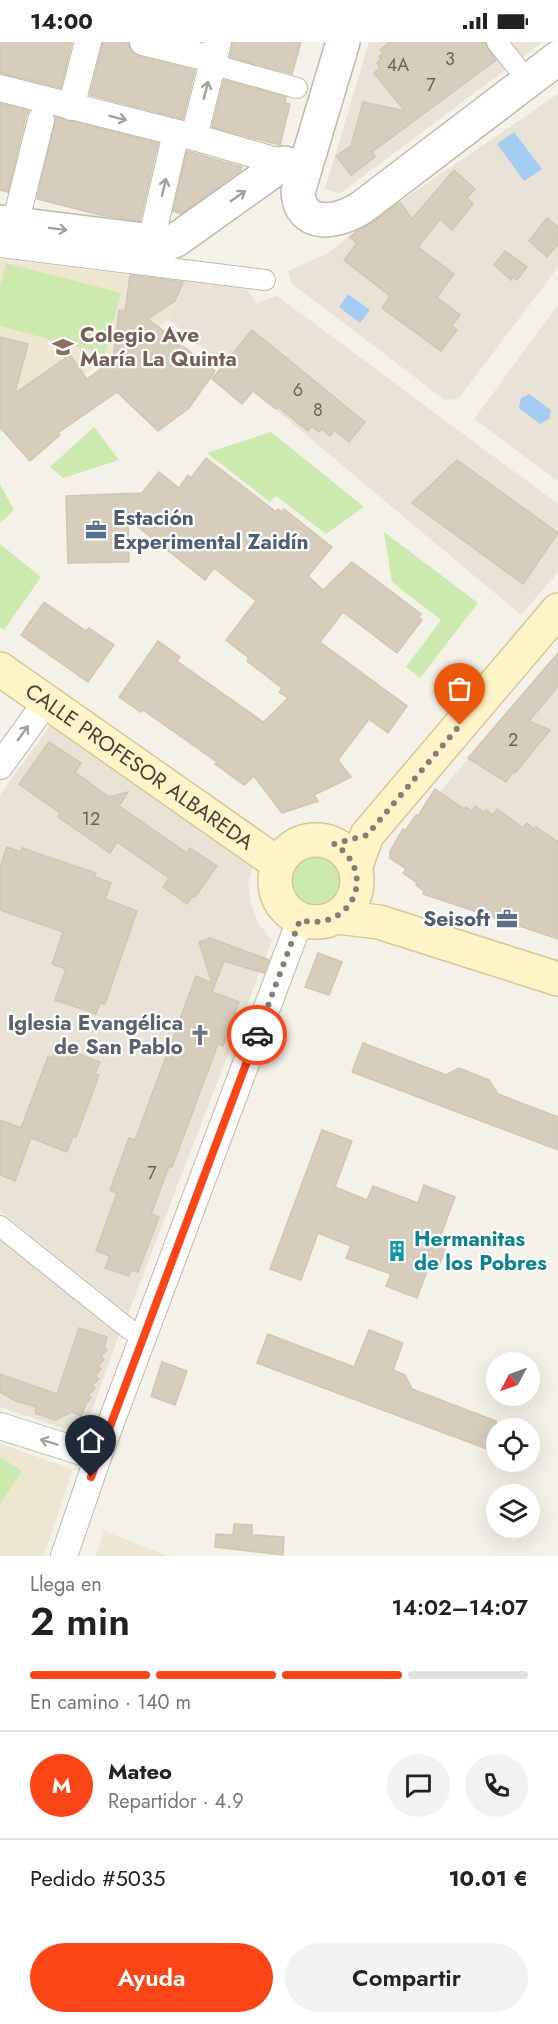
<!DOCTYPE html>
<html lang="es">
<meta charset="utf-8">
<style>
:root{--surface:#fff;--page:#f2f2f2;--text:#222;--muted:#767676;--line:#e0e0e0;--accent:#fc4517}
body{margin:0;font-family:Jost,sans-serif;background:var(--page);color:var(--text);height:100vh;display:flex;flex-direction:column;font-size:22px;white-space:nowrap}
*{box-sizing:border-box;margin:0}
p{font-size:20px;color:var(--muted)}
.icon{flex:none;width:33px;height:33px;fill:none;stroke:currentColor;stroke-width:2;stroke-linecap:round;stroke-linejoin:round}
.map{position:relative;height:1514px;overflow:hidden}
.drawer{display:flex;flex-direction:column;background:var(--surface);flex:1}
.drawer>*{flex:none}
.needle{width:39px;rotate:229deg}
.tools{position:absolute;left:486px;top:1310px;display:grid;gap:12px}
.tools a{display:grid;place-items:center;width:54px;height:54px;border-radius:50%;background:var(--surface);box-shadow:0 6px 24px #0002;font-size:30px}
.pin{position:absolute;display:grid;place-items:center;width:51px;height:51px;color:#fff;margin:-62px -26px;border-radius:50% 50% 50% 0;rotate:-45deg;box-shadow:0 0 6px #0007}
.pin .icon{rotate:45deg}
.courier{position:absolute;display:grid;place-items:center;width:60px;height:60px;margin:-30px;border:4px solid #fc4517;border-radius:50%;background:#fff;color:#222;box-shadow:0 2px 8px #0007}
.head em{font-style:normal;font-weight:600}
.head div{display:flex;flex-direction:column-reverse}
.head{display:flex;align-items:center;justify-content:space-between;height:102px;padding:0 30px}
h1{font-size:39px;font-weight:600;line-height:45px}
.bar{display:grid;grid-template-columns:repeat(4,1fr);gap:9px 6px;align-content:center;height:72px;padding:0 30px}
.bar i{height:8px;border-radius:4px;background:var(--line)}
.bar .selected{background:var(--accent)}
.bar p{grid-column:span 4}
.line{display:flex;align-items:center;gap:15px;padding:0 30px;border-top:2px solid var(--line)}
.line div{flex:1}
.round{display:grid;place-items:center;flex:none;width:63px;height:63px;border-radius:32px;background:var(--page)}
.primary-button{display:flex;gap:12px;margin-top:auto;padding:12px 30px}
.primary-button a{flex:1;height:69px;border-radius:36px;background:var(--accent);color:#fff;font-size:24px;font-weight:600;line-height:69px;text-align:center}
.primary-button a+a{background:var(--page);color:var(--text)}
.status{display:flex;justify-content:space-between;align-items:center;height:42px;padding:0 30px;background:var(--surface);direction:ltr}
.status svg{height:16px;fill:currentColor}
.map>svg:first-child{display:block}
</style>
<div class="status"><b>14:00</b><svg viewBox="0 0 49 12"><path d="M0 12V9h3v3zM5 12V6h3v6zM10 12V3h3v9zM15 12V0h3v12zM26 1h20v11H26zM47 4h2v5h-2z"/></svg></div>
<div class="map">
<svg width="558" height="1514" viewBox="0 0 558 1514">
<rect width="100%" height="100%" fill="#f4f1e8"/>
<g fill="#e8e3d6">
<polygon points="369,0 489,0 508,26 339,152 325,147"/>
<polygon points="505,0 542,0 519,18"/>
<polygon points="558,52 558,225 459,356 445,358 292,242 288,229 328,211 374,175 376,176"/>
<polygon points="183,239 246,247 257,261 277,254 558,462 558,530 521,573 169,278"/>
<polygon points="558,263 558,439 474,377"/>
<polygon points="558,611 558,897 423,852 424,849 416,843 417,840 403,831 406,827 390,816 390,809 403,787 405,788 416,773 418,773 435,747 440,750"/>
<polygon points="51,682 253,822 248,842 251,862 258,881 272,898 128,1272 0,1169 0,753"/>
<polygon points="0,1196 119,1293 83,1393 0,1365"/>
</g>
<g fill="#ede7d1">
<polygon points="0,217 130,233 183,239 169,278 40,360 0,391"/>
<polygon points="0,1402 73,1427 44,1514 0,1514"/>
<polygon points="104,1489 158,1510 166,1514 96,1514"/>
</g>
<g fill="#cce9b0">
<polygon points="6,221 121,251 105,312 0,284 0,244"/>
<polygon points="94,385 119,418 63,436 50,425"/>
<polygon points="271,390 364,465 326,492 276,454 270,460 207,411"/>
<polygon points="0,442 14,468 0,481"/>
<polygon points="384,490 478,561 420,636 406,625 441,578 392,540"/>
<polygon points="0,502 41,535 4,588 0,585"/>
<circle cx="316" cy="840" r="31"/>
<polygon points="0,1415 22,1429 0,1462"/>
</g>
<g fill="#a4cdf1">
<polygon points="514,90 542,127 524,139 497,102"/>
<polygon points="348,252 370,268 360,281 339,265"/>
<polygon points="529,352 551,368 549,377 540,382 519,366 521,356"/>
</g>
<g fill="#d6cdbd" stroke="#d1c6b0" stroke-width="1.5">
<polygon points="0,0 72,0 61,46 0,31"/>
<polygon points="103,0 128,0 132,10 139,14 195,28 183,77 90,53"/>
<polygon points="233,0 301,0 292,32 230,15"/>
<polygon points="390,0 485,0 488,7 496,18 372,110 375,115 351,133 336,114 351,104 363,60 405,69 374,31 380,26 377,21 381,17 379,14 383,11 380,8"/>
<polygon points="224,38 286,55 285,61 290,62 280,103 212,85"/>
<polygon points="0,61 29,69 26,74 8,150 0,148"/>
<polygon points="56,75 158,101 140,179 100,173 37,157"/>
<polygon points="187,109 242,125 241,128 181,172 173,169"/>
<polygon points="454,128 475,147 467,156 473,162 452,188 440,177 418,205 454,232 437,255 460,273 452,284 457,288 441,309 382,266 390,254 344,218 357,201 350,195 357,189 372,181 400,160 412,177"/>
<polygon points="547,176 558,185 558,202 547,215 529,199"/>
<polygon points="505,209 527,225 517,238 513,235 511,238 494,223"/>
<polygon points="130,233 183,240 175,259 148,277 215,329 189,366 158,389 117,350 58,391 60,393 30,419 0,385 0,295 28,302 15,351 70,313 87,337 113,318 119,268 125,269"/>
<polygon points="252,288 365,380 349,400 334,388 330,394 322,387 319,390 312,384 308,389 278,365 276,367 253,349 242,362 212,337"/>
<polygon points="206,416 276,470 278,467 282,470 284,467 332,505 308,534 323,548 352,520 421,572 418,575 422,578 397,611 343,570 320,600 407,664 388,691 369,677 338,718 351,735 314,753 318,759 282,771 254,734 244,743 215,722 217,720 143,668 141,670 119,655 158,599 180,615 177,619 263,680 267,677 288,656 279,650 282,646 247,619 249,616 226,598 256,559 214,526 205,538 128,477 129,520 68,521 66,454 142,451 159,430 179,446 188,433 191,436"/>
<polygon points="457,418 558,491 523,542 412,461"/>
<polygon points="44,560 86,589 89,586 114,603 88,640 21,593"/>
<polygon points="558,611 558,644 529,679 550,688 515,731 513,730 506,740 468,716"/>
<polygon points="49,700 81,721 75,730 109,755 128,750 119,764 187,811 190,806 217,824 195,855 193,854 187,862 163,845 169,836 117,800 110,811 58,775 60,771 19,742"/>
<polygon points="435,747 464,767 466,765 472,769 475,764 484,770 486,768 493,773 497,767 523,786 527,781 534,787 536,785 558,800 558,897 423,852 424,849 416,843 417,841 403,831 406,827 390,816 390,809 403,787 405,789 416,773 418,774"/>
<polygon points="7,805 21,810 22,806 96,831 93,834 111,841 105,857 137,869 105,962 100,961 96,972 55,958 66,927 52,922 63,890 0,868 0,825"/>
<polygon points="210,896 269,918 264,931 224,919 212,950 239,960 223,1004 218,1002 172,1125 169,1124 151,1172 159,1175 138,1230 131,1228 129,1234 105,1226 110,1214 96,1209 117,1151 110,1148 129,1096 135,1098 196,934 212,941 199,900"/>
<polygon points="318,911 342,920 329,953 305,945"/>
<polygon points="363,1001 446,1033 459,1026 489,1038 498,1052 558,1075 558,1108 352,1030"/>
<polygon points="57,1004 100,1020 95,1032 99,1033 76,1095 73,1094 67,1110 31,1096 15,1139 0,1133 0,1078 21,1086 48,1015 52,1016"/>
<polygon points="322,1088 352,1099 335,1145 367,1158 373,1144 418,1161 424,1143 455,1155 439,1198 447,1201 439,1224 430,1221 417,1256 386,1244 391,1232 346,1216 351,1204 318,1191 301,1238 270,1227"/>
<polygon points="79,1286 107,1295 104,1306 107,1308 101,1314 104,1318 98,1324 101,1327 95,1334 99,1337 92,1343 95,1346 88,1353 91,1356 86,1362 81,1374 72,1370 55,1378 35,1371 36,1365 14,1358 0,1350 0,1332 57,1352"/>
<polygon points="369,1288 403,1301 393,1328 405,1333 412,1347 496,1379 496,1408 491,1406 490,1408 257,1321 268,1292 354,1325"/>
<polygon points="162,1320 187,1329 175,1363 151,1354"/>
<polygon points="234,1482 252,1483 252,1493 284,1495 283,1513 215,1505 216,1492 233,1493"/>
</g>
<g fill="none" stroke-linecap="round" stroke-linejoin="round">
<defs>
<g id="pedestrian">
<polyline points="497,0 516,24"/>
<polyline points="222,25 297,46"/>
<polyline points="0,205 265,238"/>
<polyline points="0,1184 130,1288"/>
</g>
<g id="minor">
<polyline points="143,0 213,17"/>
<polyline points="0,46 194,95 284,121"/>
<polyline points="71,65 88,0"/>
<polyline points="194,95 218,0"/>
<polyline points="15,182 41,78"/>
<polyline points="151,199 176,91"/>
<polyline points="0,724 47,659"/>
<polyline points="0,1384 98,1415"/>
<polyline points="64,1514 98,1415 300,878"/>
</g>
<g id="tertiary">
<path d="M343,0L298,150C300,187 337,181 361,166L558,16"/>
<polyline points="0,180 169,201 176,198 284,121 304,126"/>
</g>
<g id="secondary">
<path id="s1" d="M0,627L277,821"/>
<circle cx="316" cy="839" r="41"/>
<polyline points="355,826 367,793 558,568"/>
<polyline points="337,875 379,880 558,937"/>
</g>
</defs>
<use href="#pedestrian" stroke="#c0b9aa" stroke-width="22"/>
<use href="#minor" stroke="#c0b9aa" stroke-width="28"/>
<use href="#tertiary" stroke="#c0b9aa" stroke-width="36"/>
<use href="#secondary" stroke="#d4c797" stroke-width="36"/>
<use href="#pedestrian" stroke="#fff" stroke-width="20"/>
<use href="#minor" stroke="#fff" stroke-width="26"/>
<use href="#tertiary" stroke="#fff" stroke-width="33"/>
<use href="#secondary" stroke="#fff4c7" stroke-width="33"/>
</g>
<defs><path id="oneway-shaft" d="M-6 0H5M1.5-3L5.5 0L1.5 3" fill="none" stroke-width="1.6" stroke-linecap="round" stroke-linejoin="round" transform="scale(1.5)"/></defs>
<g stroke="#a3a09a">
<use href="#oneway-shaft" transform="translate(206 48) rotate(-76)"/>
<use href="#oneway-shaft" transform="translate(118 76) rotate(14)"/>
<use href="#oneway-shaft" transform="translate(164 145) rotate(-77)"/>
<use href="#oneway-shaft" transform="translate(238 154) rotate(-35)"/>
<use href="#oneway-shaft" transform="translate(58 187) rotate(7)"/>
<use href="#oneway-shaft" transform="translate(23 691) rotate(-54)"/>
<use href="#oneway-shaft" transform="translate(49 1400) rotate(-163)"/>
</g>
<g fill="none" stroke-linecap="round" stroke-linejoin="round">
<path stroke="#847f74" stroke-width="6" stroke-dasharray="0 10.8" d="M257,993L300,878C352,891 379,830 334,802L367,793L460,683"/>
<polyline stroke="#fc4517" stroke-width="8" points="91,1435 257,993"/>
</g>
<defs>
<symbol id="school-bare" viewBox="-9 -9 18 18"><path d="M0-5L7-2L0 1L-7-2ZM-4 1L0 2.5L4 1V4Q0 6-4 4Z" fill="#8d6e63" stroke="#fff" stroke-width="2.5" paint-order="stroke"/></symbol>
<symbol id="office-bare" viewBox="-9 -9 18 18"><path d="M-6-3h4V-5.5h4V-3h4V5H-6ZM-1-4.5V-3h2v-1.5ZM-6 0V1H6V0Z" fill="#5c6f8a" stroke="#fff" stroke-width="2.5" paint-order="stroke"/></symbol>
<symbol id="church-bare" viewBox="-9 -9 18 18"><path d="M-1.2-6h2.4v3.5h3.3v2.4h-3.3V6h-2.4V-.1h-3.3v-2.4h3.3Z" fill="#6b7280" stroke="#fff" stroke-width="2.5" paint-order="stroke"/></symbol>
<symbol id="building-bare" viewBox="-9 -9 18 18"><path d="M-4-6H4V6H1V3H-1V6H-4ZM-2.5-4.3h1.7v1.8h-1.7ZM.8-4.3h1.7v1.8H.8ZM-2.5-1h1.7V.8h-1.7ZM.8-1h1.7V.8H.8Z" fill="#0f9aa8" stroke="#fff" stroke-width="2.5" paint-order="stroke"/></symbol>
</defs>
<g fill-rule="evenodd">
<use href="#school-bare" x="48" y="290" width="30" height="30"/>
<use href="#office-bare" x="81" y="473" width="30" height="30"/>
<use href="#office-bare" x="492" y="862" width="30" height="30"/>
<use href="#church-bare" x="185" y="978" width="30" height="30"/>
<use href="#building-bare" x="382" y="1194" width="30" height="30"/>
</g>
<g text-anchor="middle" stroke-width="4.5" stroke-linejoin="round" paint-order="stroke">
<g font-size="18" fill="#6b6558">
<text x="450" y="23">3</text>
<text x="398" y="29">4A</text>
<text x="431" y="49">7</text>
<text x="298" y="354">6</text>
<text x="318" y="374">8</text>
<text x="513" y="704">2</text>
<text x="91" y="783">12</text>
<text x="152" y="1137">7</text>
</g>
<g font-size="21" font-weight="bold" fill="#785e54" stroke="#fff" text-anchor="start">
<text x="80" y="300">Colegio Ave<tspan x="80" dy="24">María La Quinta</tspan></text>
</g>
<g font-size="21" font-weight="bold" fill="#4e5e75" stroke="#fff" text-anchor="start">
<text x="113" y="483">Estación<tspan x="113" dy="24">Experimental Zaidín</tspan></text>
<text x="490" y="884" text-anchor="end">Seisoft</text>
</g>
<g font-size="21" fill="#474236" stroke="#fff">
<text dy="7" stroke="none"><textPath href="#s1" startOffset="170">CALLE PROFESOR ALBAREDA</textPath></text>
</g>
<g font-size="21" font-weight="bold" fill="#5b616d" stroke="#fff" text-anchor="end">
<text x="183" y="988">Iglesia Evangélica<tspan x="183" dy="24">de San Pablo</tspan></text>
</g>
<g font-size="21" font-weight="bold" fill="#0d838f" stroke="#fff" text-anchor="start">
<text x="414" y="1204">Hermanitas<tspan x="414" dy="24">de los Pobres</tspan></text>
</g>
</g>
</svg>
<div class="tools">
<a><svg class="needle" viewBox="-14 -14 28 28"><path d="M0-13l5 13h-10z" fill="#e53935"/><path d="M0 13l5-13h-10z" fill="#767676"/></svg></a>
<a><svg class="icon" aria-label="locate" viewBox="0 0 24 24"><circle cx="12" cy="12" r="6"/><path d="M12 2v4M12 18v4M2 12h4M18 12h4"/></svg></a>
<a><svg class="icon" aria-label="layers" viewBox="0 0 24 24"><path d="M12 4l9 5-9 5-9-5zM3 14l9 5 9-5"/></svg></a>
</div>
<div class="pin" style="left:460px;top:683px;background:#ea580c"><svg class="icon" aria-label="bag" viewBox="0 0 24 24"><path d="M5 8h14l-1 12H6zM9 8a3 3 0 0 1 6 0"/></svg></div>
<div class="pin" style="left:91px;top:1435px;background:#1f2937"><svg class="icon" aria-label="home" viewBox="0 0 24 24"><path d="M3 11l9-7 9 7M6 9v11h12V9"/></svg></div>
<div class="courier" style="left:257px;top:993px"><svg class="icon" aria-label="car" viewBox="0 0 24 24"><path d="M5 17H2v-5l4-1 3-4h7l3 4 3 1v5h-3M9 17h6M6 11h13"/><circle cx="7" cy="17" r="2"/><circle cx="17" cy="17" r="2"/></svg></div>
</div>
<section class="drawer">
<div class="head"><div><h1>2 min</h1><p>Llega en</p></div><em>14:02–14:07</em></div>
<div class="bar"><i class="selected"></i><i class="selected"></i><i class="selected"></i><i></i><p>En camino · 140 m</p></div>
<div class="line" style="height:108px"><b class="round" style="background:var(--accent);color:#fff">M</b><div><b>Mateo</b><p>Repartidor · 4.9</p></div><a class="round"><svg class="icon" aria-label="chat" viewBox="0 0 24 24"><path d="M4 5h16v11H9l-5 4z"/></svg></a><a class="round"><svg class="icon" aria-label="phone" viewBox="0 0 24 24"><path d="M5 4h4l2 5-3 2q2 4 5 5l2-3 5 2v4C11 20 4 13 5 4z"/></svg></a></div>
<div class="line" style="height:78px"><div>Pedido #5035</div><b>10.01 €</b></div>
<div class="primary-button"><a>Ayuda</a><a>Compartir</a></div>
</section>
